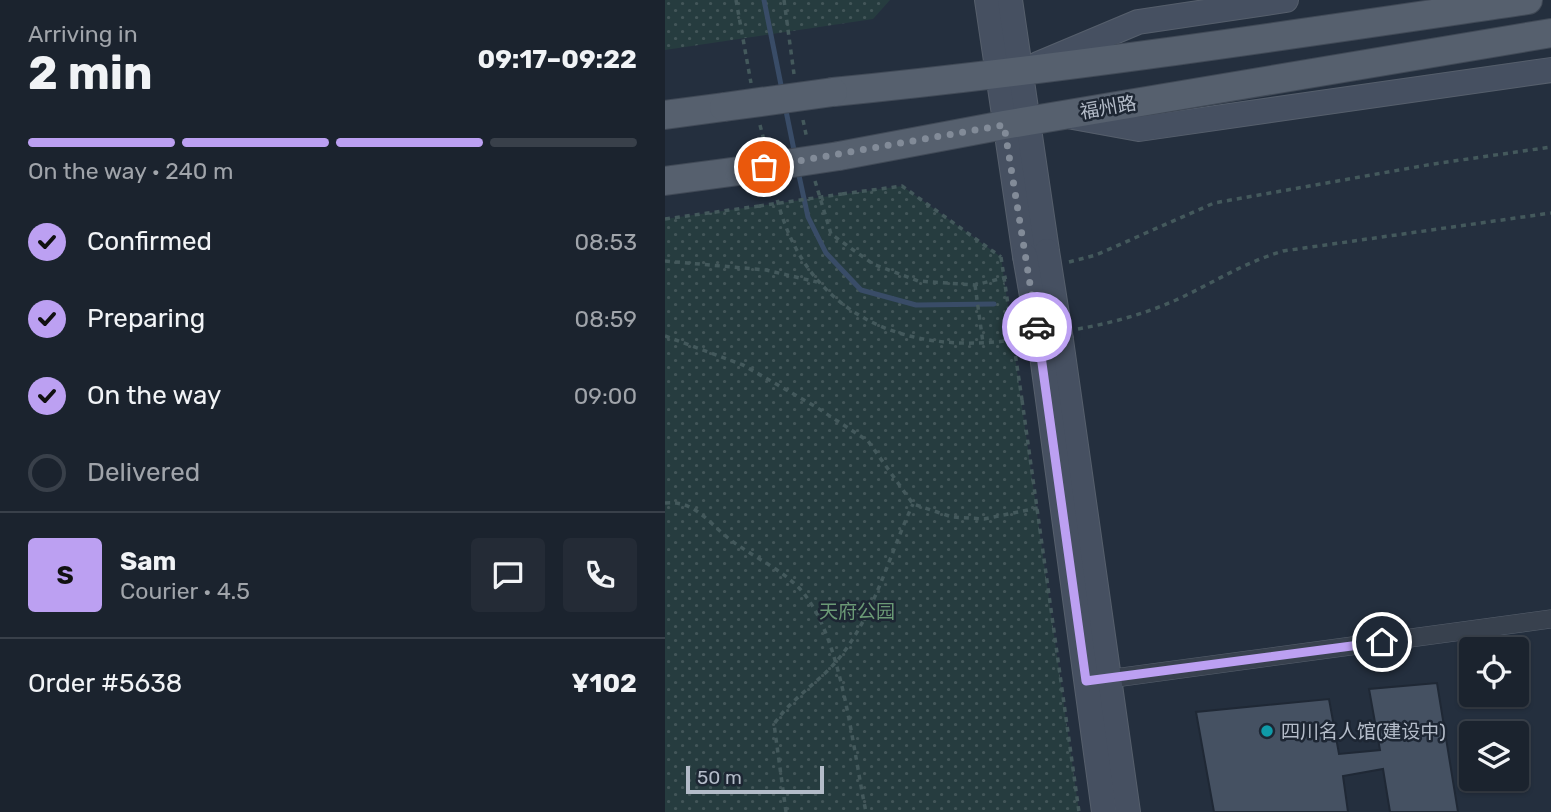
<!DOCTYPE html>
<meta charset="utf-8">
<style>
:root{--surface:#1b232e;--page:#242b36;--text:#f1f3f6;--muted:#a0a4aa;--line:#39404a;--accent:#bca0f2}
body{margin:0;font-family:Rubik,"Noto Sans SC",sans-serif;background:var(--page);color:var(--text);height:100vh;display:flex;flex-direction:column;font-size:26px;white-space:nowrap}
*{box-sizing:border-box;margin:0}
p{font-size:23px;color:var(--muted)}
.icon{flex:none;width:38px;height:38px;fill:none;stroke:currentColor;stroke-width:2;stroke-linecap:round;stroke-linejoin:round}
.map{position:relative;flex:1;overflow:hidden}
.side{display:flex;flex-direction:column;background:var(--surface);width:665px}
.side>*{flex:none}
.tools{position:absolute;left:794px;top:637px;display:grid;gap:14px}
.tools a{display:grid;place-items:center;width:70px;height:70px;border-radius:7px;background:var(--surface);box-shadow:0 2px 5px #0004,0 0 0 2px var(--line);font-size:35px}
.scale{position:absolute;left:21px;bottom:18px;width:138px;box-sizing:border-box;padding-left:7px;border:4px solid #b4bcc9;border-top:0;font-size:19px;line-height:24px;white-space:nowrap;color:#b4bcc9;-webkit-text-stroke:5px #1d2633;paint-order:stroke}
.pin{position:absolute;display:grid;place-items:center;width:60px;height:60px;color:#fff;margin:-30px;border:4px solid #fff;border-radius:50%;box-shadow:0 2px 7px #0007}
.courier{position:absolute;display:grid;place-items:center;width:70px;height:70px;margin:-35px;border:5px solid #bca0f2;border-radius:50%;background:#fff;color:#222;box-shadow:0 2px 9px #0007}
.headline em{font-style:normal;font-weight:700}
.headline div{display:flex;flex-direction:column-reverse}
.headline{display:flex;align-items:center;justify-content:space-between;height:119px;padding:0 28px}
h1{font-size:46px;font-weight:700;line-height:52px}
.bar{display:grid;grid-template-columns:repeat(4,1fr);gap:10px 7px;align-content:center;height:84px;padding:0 28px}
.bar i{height:9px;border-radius:5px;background:var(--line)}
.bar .current{background:var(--accent)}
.bar p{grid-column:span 4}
.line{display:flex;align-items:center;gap:18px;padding:0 28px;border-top:2px solid var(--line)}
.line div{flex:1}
.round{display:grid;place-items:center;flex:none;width:74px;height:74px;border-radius:7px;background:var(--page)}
ol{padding:0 28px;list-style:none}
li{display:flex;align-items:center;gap:21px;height:77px}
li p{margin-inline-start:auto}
li .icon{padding:7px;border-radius:50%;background:var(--accent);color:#111;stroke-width:4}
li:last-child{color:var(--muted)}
li i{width:38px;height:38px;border:4px solid var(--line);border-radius:50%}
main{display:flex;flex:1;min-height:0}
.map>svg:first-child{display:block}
</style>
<main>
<section class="side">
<div class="headline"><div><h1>2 min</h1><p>Arriving in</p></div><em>09:17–09:22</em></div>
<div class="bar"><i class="current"></i><i class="current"></i><i class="current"></i><i></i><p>On the way · 240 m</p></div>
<ol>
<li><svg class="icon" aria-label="check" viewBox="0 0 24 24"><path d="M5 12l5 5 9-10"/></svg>Confirmed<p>08:53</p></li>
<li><svg class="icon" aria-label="check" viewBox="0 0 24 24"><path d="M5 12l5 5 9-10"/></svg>Preparing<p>08:59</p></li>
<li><svg class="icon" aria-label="check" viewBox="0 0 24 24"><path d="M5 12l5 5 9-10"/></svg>On the way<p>09:00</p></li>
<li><i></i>Delivered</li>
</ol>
<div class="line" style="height:126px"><b class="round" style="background:var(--accent);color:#111">S</b><div><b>Sam</b><p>Courier · 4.5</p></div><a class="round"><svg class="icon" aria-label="chat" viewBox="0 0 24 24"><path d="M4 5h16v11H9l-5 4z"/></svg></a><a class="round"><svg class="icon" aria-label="phone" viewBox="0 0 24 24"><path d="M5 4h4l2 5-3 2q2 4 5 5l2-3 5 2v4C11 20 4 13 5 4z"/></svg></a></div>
<div class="line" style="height:91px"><div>Order #5638</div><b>¥102</b></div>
</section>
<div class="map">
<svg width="886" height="812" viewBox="0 0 886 812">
<defs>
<pattern id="park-dots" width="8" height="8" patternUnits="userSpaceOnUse" patternTransform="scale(1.75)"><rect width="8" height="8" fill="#263c3f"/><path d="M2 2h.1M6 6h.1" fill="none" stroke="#435659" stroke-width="1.8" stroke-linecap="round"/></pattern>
</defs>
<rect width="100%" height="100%" fill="#242f3e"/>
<g fill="url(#park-dots)">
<polygon points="0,0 225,0 208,19 0,50"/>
<polygon points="237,186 336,257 414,812 0,812 0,219"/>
</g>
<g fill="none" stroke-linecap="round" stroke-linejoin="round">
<g stroke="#394c67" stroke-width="5">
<polyline points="99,0 117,90"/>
<polyline points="120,106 130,155"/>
<polyline points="133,171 143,217 161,253 196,290 251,305 329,304"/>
</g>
</g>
<polygon fill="#455162" stroke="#1f2835" stroke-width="2" points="772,683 793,812 725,812 718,769 678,776 683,812 549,812 531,712 664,699 674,754 715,750 704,689"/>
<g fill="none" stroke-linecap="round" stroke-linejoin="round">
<defs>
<polyline id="street" points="435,680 886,619"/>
<g id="secondary">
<polyline points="322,0 360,256"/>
<polyline points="345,0 382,251"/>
<polyline points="373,64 473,22 621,0"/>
<polyline points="408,117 474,129 886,70"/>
<polyline points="396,340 463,812"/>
<polyline points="376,348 439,812"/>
</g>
<g id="primary">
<path d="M168,92C401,69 631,34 863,0"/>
<polyline points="0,115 59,107"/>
<polyline points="174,156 339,125 886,33"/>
<polyline points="0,181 74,171"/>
</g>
</defs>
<use href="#street" stroke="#565f6c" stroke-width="19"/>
<use href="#secondary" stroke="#565f6c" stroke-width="26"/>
<use href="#primary" stroke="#414a57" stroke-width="30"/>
<g stroke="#44595c" stroke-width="3.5" stroke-dasharray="5 5" stroke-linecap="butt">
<polyline points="71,0 86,83"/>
<polyline points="119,0 129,74"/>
<polyline points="138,120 142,139"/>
<polyline points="95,125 100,144"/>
<polyline points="150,181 166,234 208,264 253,281 310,285 342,277"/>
<path d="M110,190C136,312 237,358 354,339"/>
<polyline points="177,194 237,186 336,257"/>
<polyline points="0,219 94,206"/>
<polyline points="0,261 101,270 152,282"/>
<polyline points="404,262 431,255 549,203 768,164 886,147"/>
<polyline points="310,285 318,343"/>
<path d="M413,329C446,323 480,314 511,300C548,283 578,263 618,251L886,213"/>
<polyline points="0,336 78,365 151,407 203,441 248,504 287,517 319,519 373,508"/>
<polyline points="357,400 414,812"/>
<path d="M0,503C29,500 42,521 63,538C87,557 122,571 140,595C178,644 188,751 201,812"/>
<path d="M121,812L109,724C126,699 150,685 170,663C209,618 223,557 248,504"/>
</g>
<use href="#street" stroke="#38414e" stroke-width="18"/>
<use href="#secondary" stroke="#465061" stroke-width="24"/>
<use href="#primary" stroke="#56606e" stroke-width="28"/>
<defs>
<g id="secondary-bridge">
<polyline points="382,251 396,340"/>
<polyline points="360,256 376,348"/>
</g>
<g id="primary-bridge">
<polyline points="59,107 168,92"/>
<polyline points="74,171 174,156"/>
</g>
</defs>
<use href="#secondary-bridge" stroke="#565f6c" stroke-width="26" stroke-linecap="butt"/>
<use href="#primary-bridge" stroke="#414a57" stroke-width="30" stroke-linecap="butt"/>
<g stroke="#44595c" stroke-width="3.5" stroke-dasharray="5 5" stroke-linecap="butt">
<polyline points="94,206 177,194"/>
<polyline points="336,257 357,400"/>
</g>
<use href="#secondary-bridge" stroke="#465061" stroke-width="24"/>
<use href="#primary-bridge" stroke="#56606e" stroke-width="28"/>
</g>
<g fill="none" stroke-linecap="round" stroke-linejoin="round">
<polyline stroke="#828b98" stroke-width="7" stroke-dasharray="0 12.6" points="99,167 339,125 372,327"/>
<polyline stroke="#bca0f2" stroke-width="9" points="372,327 421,681 717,642"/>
</g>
<circle fill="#0f9aa8" stroke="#1d2633" stroke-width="2.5" cx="602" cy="731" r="7"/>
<g text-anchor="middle" stroke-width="5" stroke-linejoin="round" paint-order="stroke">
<g font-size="19" fill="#b4bcc9" stroke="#1d2633">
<text transform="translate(443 107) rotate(-10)" y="7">福州路</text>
</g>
<g font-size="19" fill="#6b9a76" stroke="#1d2633">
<text x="192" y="618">天府公园</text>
</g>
<g font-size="19" fill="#b4bcc9" stroke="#1d2633" text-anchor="start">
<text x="616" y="738">四川名人馆(建设中)</text>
</g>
</g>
</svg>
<div class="tools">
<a><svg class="icon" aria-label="locate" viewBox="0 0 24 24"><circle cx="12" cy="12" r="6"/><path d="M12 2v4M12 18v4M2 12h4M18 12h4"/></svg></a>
<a><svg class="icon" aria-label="layers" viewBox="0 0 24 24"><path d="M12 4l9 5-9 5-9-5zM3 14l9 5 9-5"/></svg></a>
</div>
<div class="scale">50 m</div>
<div class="pin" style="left:99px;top:167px;background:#ea580c"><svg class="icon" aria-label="bag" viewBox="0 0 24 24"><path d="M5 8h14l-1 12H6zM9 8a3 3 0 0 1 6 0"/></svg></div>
<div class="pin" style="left:717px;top:642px;background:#1f2937"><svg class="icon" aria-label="home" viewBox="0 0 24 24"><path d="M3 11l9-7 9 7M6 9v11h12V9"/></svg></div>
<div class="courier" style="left:372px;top:327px"><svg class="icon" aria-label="car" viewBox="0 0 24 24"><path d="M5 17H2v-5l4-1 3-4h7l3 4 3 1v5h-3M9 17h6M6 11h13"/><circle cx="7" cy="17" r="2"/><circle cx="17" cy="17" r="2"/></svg></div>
</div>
</main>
